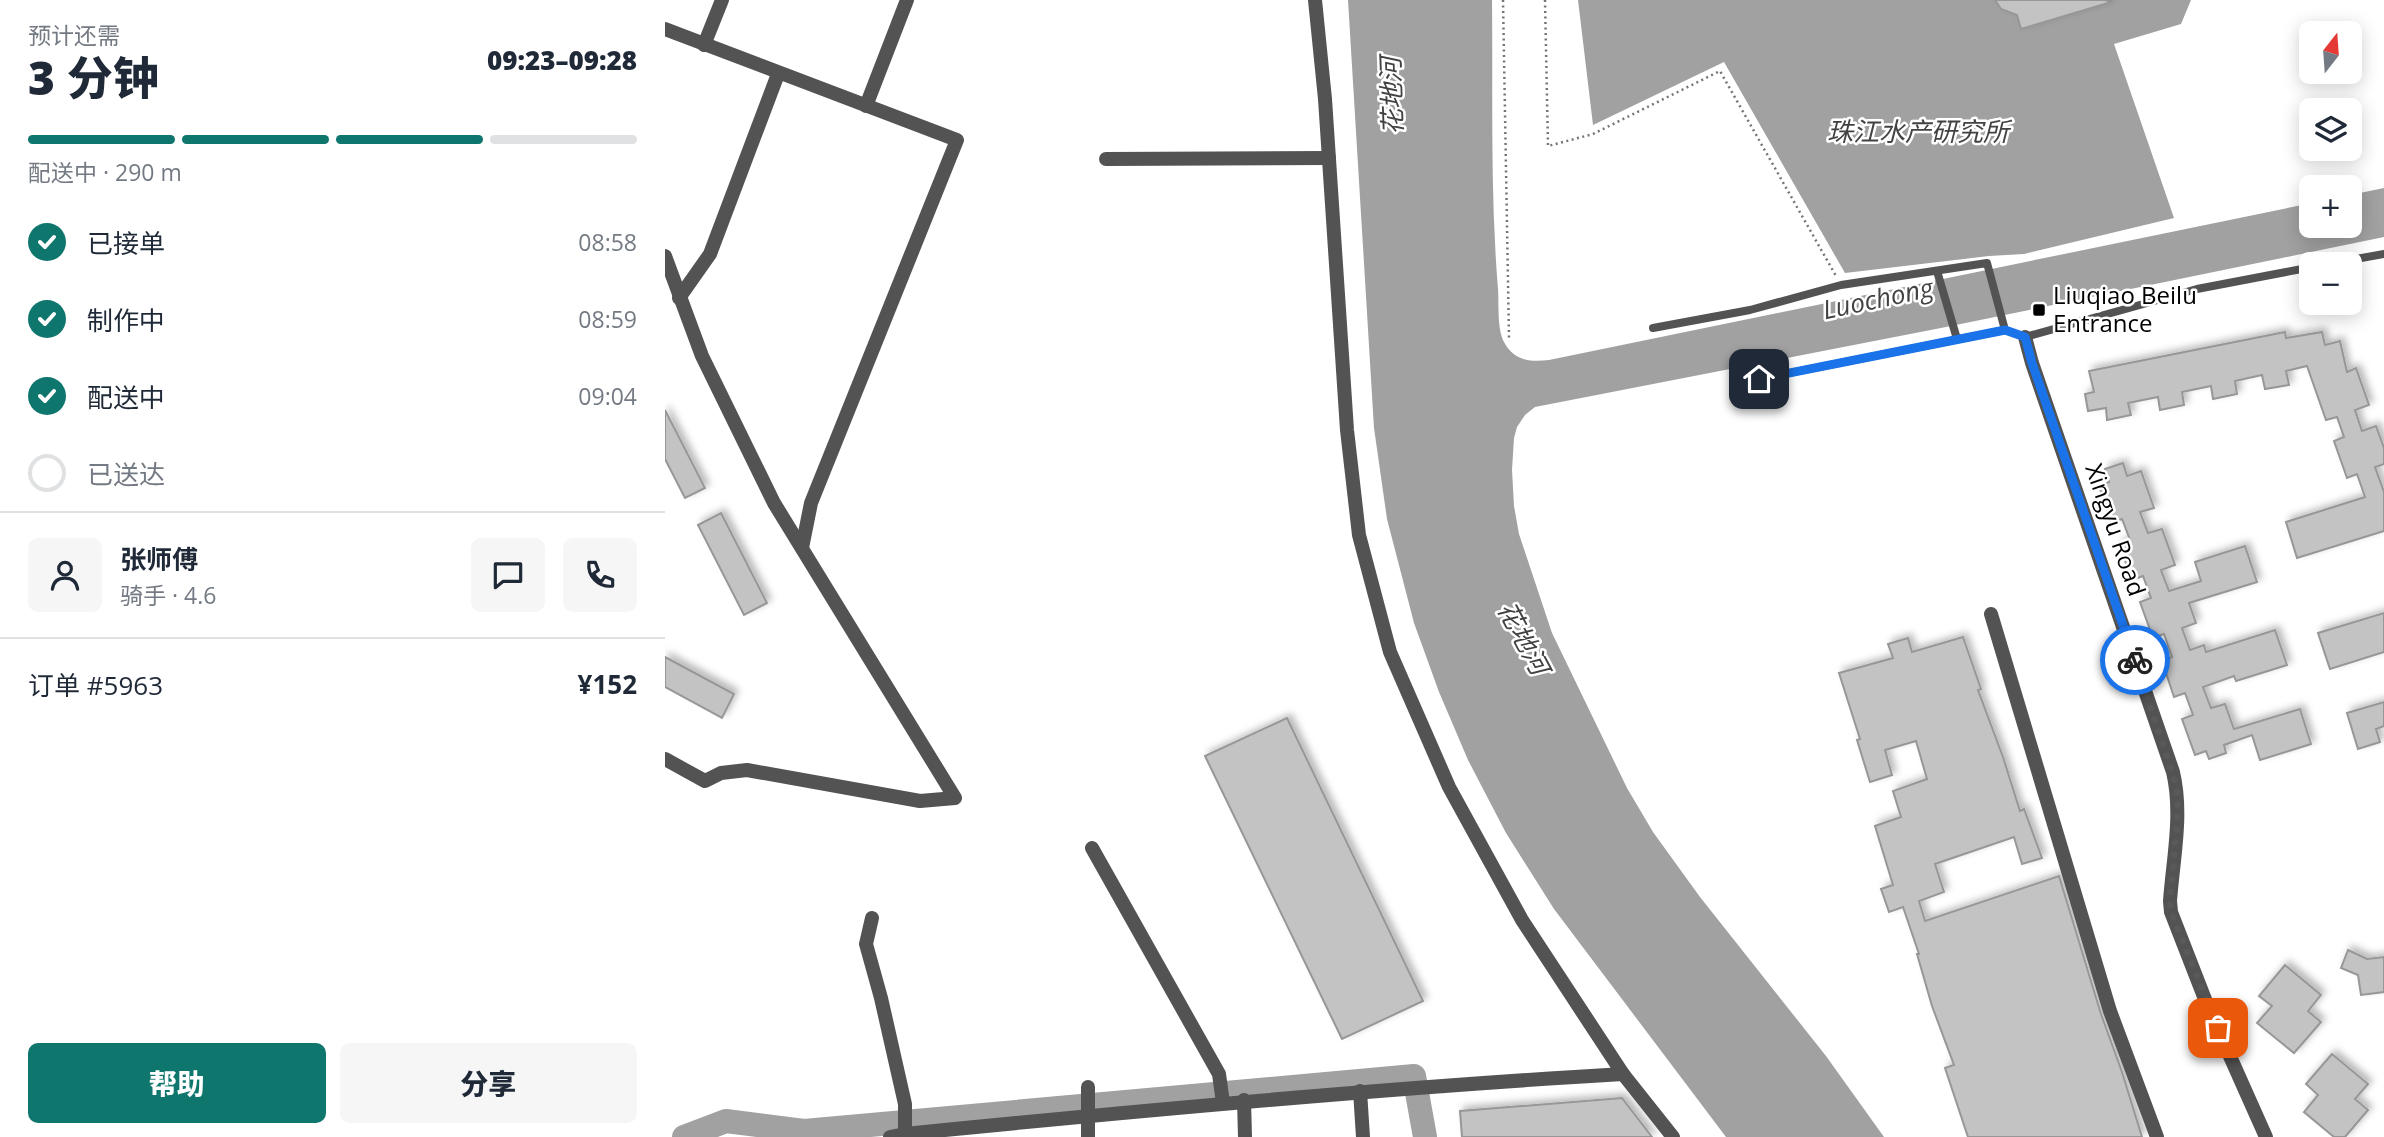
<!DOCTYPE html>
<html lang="zh">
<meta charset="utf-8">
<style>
:root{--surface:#fff;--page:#f6f6f7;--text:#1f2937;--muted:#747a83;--line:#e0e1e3;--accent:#0f766e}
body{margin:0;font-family:"Open Sans","Noto Sans SC",sans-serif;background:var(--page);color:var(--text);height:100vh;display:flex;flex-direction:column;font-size:26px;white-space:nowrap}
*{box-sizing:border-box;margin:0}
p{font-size:23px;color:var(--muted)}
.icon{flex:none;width:38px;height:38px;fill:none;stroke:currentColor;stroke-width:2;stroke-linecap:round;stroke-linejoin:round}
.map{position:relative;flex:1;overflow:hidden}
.details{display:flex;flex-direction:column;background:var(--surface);width:665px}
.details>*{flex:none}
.needle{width:46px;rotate:17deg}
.fabs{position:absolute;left:1634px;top:21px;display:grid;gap:14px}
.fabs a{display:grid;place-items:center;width:63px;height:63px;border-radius:10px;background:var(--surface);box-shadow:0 4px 18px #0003;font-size:35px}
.pin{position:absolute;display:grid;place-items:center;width:60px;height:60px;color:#fff;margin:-30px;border-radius:14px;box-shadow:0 4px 10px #0006}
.courier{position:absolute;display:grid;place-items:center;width:70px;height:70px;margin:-35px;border:5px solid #1a73e8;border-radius:50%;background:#fff;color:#222;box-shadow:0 2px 9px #0007}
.summary em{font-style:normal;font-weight:800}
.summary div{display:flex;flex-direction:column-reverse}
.summary{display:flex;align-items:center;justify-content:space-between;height:119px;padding:0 28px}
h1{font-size:46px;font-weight:800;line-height:52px}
.bar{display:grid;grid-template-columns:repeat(4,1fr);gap:10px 7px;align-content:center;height:84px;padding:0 28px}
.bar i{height:9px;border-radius:5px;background:var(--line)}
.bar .active{background:var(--accent)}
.bar p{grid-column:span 4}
.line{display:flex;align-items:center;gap:18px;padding:0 28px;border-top:2px solid var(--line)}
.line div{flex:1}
.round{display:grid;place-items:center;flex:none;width:74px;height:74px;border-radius:10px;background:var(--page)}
ol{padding:0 28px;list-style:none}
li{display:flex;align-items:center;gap:21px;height:77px}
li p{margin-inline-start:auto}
li .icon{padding:7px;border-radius:50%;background:var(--accent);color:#fff;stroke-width:4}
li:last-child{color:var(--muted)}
li i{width:38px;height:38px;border:4px solid var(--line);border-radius:50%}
.button{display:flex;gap:14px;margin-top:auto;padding:14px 28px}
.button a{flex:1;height:80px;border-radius:10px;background:var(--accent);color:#fff;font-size:28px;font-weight:800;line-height:80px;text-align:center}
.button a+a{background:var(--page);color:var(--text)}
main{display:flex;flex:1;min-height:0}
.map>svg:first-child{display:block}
</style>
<main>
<section class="details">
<div class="summary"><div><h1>3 分钟</h1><p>预计还需</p></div><em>09:23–09:28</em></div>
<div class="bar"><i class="active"></i><i class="active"></i><i class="active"></i><i></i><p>配送中 · 290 m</p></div>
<ol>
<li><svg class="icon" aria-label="check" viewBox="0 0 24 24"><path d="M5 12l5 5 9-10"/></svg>已接单<p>08:58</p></li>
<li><svg class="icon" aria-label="check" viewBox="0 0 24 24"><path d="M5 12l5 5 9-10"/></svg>制作中<p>08:59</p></li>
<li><svg class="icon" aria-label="check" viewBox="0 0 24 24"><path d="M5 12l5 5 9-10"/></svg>配送中<p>09:04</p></li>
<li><i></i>已送达</li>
</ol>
<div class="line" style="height:126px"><a class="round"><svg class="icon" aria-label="person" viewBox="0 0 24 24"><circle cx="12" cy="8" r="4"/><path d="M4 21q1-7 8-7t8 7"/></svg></a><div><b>张师傅</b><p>骑手 · 4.6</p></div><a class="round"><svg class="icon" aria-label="chat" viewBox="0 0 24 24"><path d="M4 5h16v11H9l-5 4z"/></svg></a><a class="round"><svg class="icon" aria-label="phone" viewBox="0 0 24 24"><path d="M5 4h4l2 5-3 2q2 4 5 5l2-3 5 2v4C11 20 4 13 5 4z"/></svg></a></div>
<div class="line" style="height:91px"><div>订单 #5963</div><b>¥152</b></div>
<div class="button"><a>帮助</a><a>分享</a></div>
</section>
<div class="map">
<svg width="1719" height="1137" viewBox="0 0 1719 1137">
<defs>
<filter id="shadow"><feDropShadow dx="4" dy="-4" stdDeviation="3.5" flood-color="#0004"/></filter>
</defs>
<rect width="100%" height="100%" fill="#fff"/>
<g fill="#a1a1a1">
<path d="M683,0H827C828,96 825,193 833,289C834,304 832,329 839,342C849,361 865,362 884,360L1647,203V226H1685V195L1719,188V237L1281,327L870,407L860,415L852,427L849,438L847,470L849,506L854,534L887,633L962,788L988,832L1035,897L1161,1056L1219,1137H1061L889,909L841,833L803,760L774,692L749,623L722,519L709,428Z"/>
<polygon points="913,0 1526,0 1516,24 1449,44 1509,218 1359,254 1324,256 1180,273 1059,62 928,125"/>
</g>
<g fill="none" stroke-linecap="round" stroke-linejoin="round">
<polyline stroke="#a1a1a1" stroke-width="24" points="19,1137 61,1121 139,1131 749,1076 760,1137"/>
</g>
<g fill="#c3c3c3" stroke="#979797" stroke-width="2" filter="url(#shadow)">
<polygon points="1330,0 1442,0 1443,3 1356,29 1352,15 1336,9"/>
<polygon points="1620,332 1621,338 1657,332 1660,345 1675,341 1682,372 1691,368 1704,405 1690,410 1697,431 1711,426 1719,448 1719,464 1710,467 1719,492 1719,531 1632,558 1621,522 1700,497 1692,474 1682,478 1669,441 1679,437 1672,417 1661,420 1642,366 1621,371 1624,385 1600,389 1597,375 1570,381 1572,394 1548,399 1546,386 1517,392 1519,405 1495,410 1493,397 1463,403 1466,415 1442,420 1441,408 1423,411 1420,394 1429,392 1424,371"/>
<polygon points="0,410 40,488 20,498 0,459"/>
<polygon points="1458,463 1462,476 1476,471 1489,508 1475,512 1483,533 1497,529 1510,565 1496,570 1504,591 1536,581 1530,562 1580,546 1592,582 1524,603 1531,623 1517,628 1525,650 1539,645 1541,652 1610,630 1622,665 1571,681 1569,676 1538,687 1546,708 1560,704 1569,729 1635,709 1646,744 1595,760 1587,735 1559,745 1561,753 1544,759 1541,751 1530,755 1517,719 1528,715 1520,693 1509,697 1497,661 1507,657 1499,634 1488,638 1475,602 1486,598 1478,576 1467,580 1454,544 1465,540 1457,519 1446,523 1434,486 1444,482 1440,469"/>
<polygon points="56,513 102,603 79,615 33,525"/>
<polygon points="1719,613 1719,652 1665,669 1653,633"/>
<polygon points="1298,637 1316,689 1313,690 1338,757 1355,811 1359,809 1377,858 1357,864 1349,837 1270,864 1279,892 1254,901 1260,921 1394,876 1436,1014 1457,1072 1477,1137 1303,1137 1280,1068 1289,1065 1267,1006 1252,954 1254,954 1238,907 1224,912 1216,889 1228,885 1210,826 1236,817 1228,791 1262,779 1251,741 1220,750 1227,775 1205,782 1192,740 1195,739 1174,673 1228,658 1223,644 1243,638 1247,652"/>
<polygon points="0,657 69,694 57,718 0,687"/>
<polygon points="1719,702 1719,726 1711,729 1715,742 1693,749 1682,713"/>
<polygon points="622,718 758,1001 677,1039 540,756"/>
<polygon points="1683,950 1702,959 1719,957 1719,992 1696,995 1693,975 1676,968"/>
<polygon points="1620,965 1656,995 1643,1011 1656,1022 1629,1053 1592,1023 1607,1006 1594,996"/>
<polygon points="1667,1054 1703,1084 1690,1099 1703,1110 1680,1137 1669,1137 1639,1112 1653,1095 1641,1084"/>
<polygon points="957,1098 987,1137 797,1137 795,1111"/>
</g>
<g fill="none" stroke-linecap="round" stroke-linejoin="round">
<g stroke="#757575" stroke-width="2.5" stroke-dasharray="2 3.5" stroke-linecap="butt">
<polyline points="838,0 844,338"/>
<polyline points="880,0 883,146 928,134 1055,71 1171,276"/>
</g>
<g stroke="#535353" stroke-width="8">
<polyline points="1663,264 1719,254"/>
<polyline points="1272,271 1292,339"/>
<polyline points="988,328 1085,310 1176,285 1322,263 1340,330"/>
<polyline points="1094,379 1340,330 1360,337 1532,289 1647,267"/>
</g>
<g stroke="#535353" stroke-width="14">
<polyline points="650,0 660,99 682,430 694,535 725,652 784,787 857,920 958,1074 1008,1137"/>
<polyline points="0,29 292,140 146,503 137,548"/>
<polyline points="39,45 57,0"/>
<polyline points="201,106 242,0"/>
<polyline points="441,159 664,158"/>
<polyline points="0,256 37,356 109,503 290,798 255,801 82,770 56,773 40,781 0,759"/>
<polyline points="14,298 45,254 113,74"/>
<path d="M1360,337L1367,363L1508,772C1518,814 1508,859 1505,901L1506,912L1543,1007L1601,1137"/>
<polyline points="1326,614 1445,1011 1492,1137"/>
<polyline points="427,848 554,1074 558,1103"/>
<polyline points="207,918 201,944 216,998 240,1104 240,1137"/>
<polyline points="695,1091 698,1137"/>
<polyline points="579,1100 580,1137"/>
<path d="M225,1137L240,1134C479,1110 718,1088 958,1074"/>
<polyline points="423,1137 423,1087"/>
</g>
</g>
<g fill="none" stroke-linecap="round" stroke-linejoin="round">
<polyline stroke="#595959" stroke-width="7" stroke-dasharray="0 12.6" points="1470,660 1512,788 1513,811 1505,901 1506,912 1553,1028"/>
<polyline stroke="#1a73e8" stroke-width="9" points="1094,379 1340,330 1360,337 1367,363 1470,660"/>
</g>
<rect fill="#000" stroke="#fff" stroke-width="2.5" x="1367" y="303" width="14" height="14" rx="3.5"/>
<g text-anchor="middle" stroke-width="5" stroke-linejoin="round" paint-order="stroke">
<g font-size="24" fill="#000" stroke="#fff" text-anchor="start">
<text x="1388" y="304">Liuqiao Beilu<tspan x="1388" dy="28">Entrance</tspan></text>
</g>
<g font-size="24" fill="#000" stroke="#fff">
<text transform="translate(1450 530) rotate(71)" y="8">Xingyu Road</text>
</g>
<g font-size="26" font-style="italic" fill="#424242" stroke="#fff">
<text transform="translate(727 96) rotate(-92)" y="9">花地河</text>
<text x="1253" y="141">珠江水产研究所</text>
<text transform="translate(1213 299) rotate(-12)" y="9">Luochong</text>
<text transform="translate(858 638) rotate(62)" y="9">花地河</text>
</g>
</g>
</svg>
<div class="fabs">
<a><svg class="needle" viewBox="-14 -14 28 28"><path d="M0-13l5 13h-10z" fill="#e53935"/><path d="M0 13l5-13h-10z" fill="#747a83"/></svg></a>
<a><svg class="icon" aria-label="layers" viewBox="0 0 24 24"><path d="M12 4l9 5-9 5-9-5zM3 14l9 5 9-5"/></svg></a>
<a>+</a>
<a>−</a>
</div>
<div class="pin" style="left:1553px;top:1028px;background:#ea580c"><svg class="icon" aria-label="bag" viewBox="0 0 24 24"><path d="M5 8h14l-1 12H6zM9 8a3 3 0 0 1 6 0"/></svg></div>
<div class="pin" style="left:1094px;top:379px;background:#1f2937"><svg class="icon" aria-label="home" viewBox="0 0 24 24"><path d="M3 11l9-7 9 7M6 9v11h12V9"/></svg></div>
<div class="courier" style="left:1470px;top:660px"><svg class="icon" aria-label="bike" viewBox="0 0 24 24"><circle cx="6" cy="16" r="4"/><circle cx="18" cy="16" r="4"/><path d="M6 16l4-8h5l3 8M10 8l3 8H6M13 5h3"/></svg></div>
</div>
</main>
